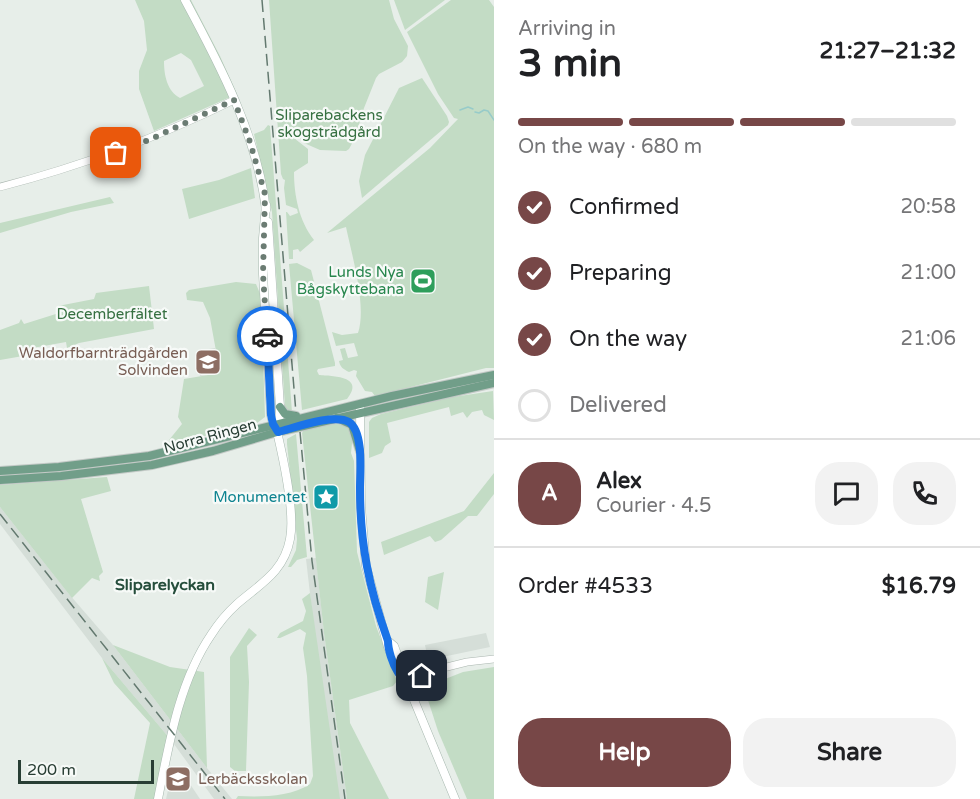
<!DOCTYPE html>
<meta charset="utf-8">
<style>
:root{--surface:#fff;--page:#f2f2f2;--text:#202124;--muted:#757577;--line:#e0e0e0;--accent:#774747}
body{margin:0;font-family:"Varela Round",sans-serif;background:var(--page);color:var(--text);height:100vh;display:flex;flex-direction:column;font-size:22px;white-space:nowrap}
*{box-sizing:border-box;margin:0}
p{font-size:20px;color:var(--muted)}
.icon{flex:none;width:33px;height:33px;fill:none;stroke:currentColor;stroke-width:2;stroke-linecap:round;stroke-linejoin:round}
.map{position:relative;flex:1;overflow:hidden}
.sheet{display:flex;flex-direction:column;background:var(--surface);width:486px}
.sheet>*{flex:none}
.scale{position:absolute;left:18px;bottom:15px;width:136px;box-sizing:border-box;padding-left:6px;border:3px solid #283e34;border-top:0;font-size:16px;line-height:21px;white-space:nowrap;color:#283e34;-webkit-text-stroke:4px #f7faf8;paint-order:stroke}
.pin{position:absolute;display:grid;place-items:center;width:51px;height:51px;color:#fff;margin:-26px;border-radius:12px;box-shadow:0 3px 9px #0006}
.courier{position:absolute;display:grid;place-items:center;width:60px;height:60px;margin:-30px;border:4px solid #1a73e8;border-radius:50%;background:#fff;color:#222;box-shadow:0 2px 8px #0007}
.headline em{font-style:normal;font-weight:800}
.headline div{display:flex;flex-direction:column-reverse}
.headline{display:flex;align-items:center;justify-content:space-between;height:102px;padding:0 24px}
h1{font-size:39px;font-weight:800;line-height:45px}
.bar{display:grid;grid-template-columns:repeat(4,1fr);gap:9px 6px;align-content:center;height:72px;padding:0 24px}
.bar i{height:8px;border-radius:4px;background:var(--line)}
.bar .active{background:var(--accent)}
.bar p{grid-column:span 4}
.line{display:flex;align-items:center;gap:15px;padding:0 24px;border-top:2px solid var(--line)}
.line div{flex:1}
.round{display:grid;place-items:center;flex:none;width:63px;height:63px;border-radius:24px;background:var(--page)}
ol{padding:0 24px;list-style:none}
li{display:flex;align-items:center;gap:18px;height:66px}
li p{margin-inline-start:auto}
li .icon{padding:6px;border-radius:50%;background:var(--accent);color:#fff;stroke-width:4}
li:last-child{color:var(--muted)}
li i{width:33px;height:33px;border:3px solid var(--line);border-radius:50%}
.cta{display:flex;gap:12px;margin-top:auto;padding:12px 24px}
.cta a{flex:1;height:69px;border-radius:24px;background:var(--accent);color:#fff;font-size:24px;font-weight:800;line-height:69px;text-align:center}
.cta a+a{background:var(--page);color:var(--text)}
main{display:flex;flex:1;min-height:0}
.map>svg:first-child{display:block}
</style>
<main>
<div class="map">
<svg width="494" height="799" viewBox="0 0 494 799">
<rect width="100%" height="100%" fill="#e7eee9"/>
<g fill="#d5ded8">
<polygon points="215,348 221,373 200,376 197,351"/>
<polygon points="0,507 69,594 113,645 207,768 232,799 214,799 171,740 102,658 0,524"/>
<polygon points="316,558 324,633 347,799 339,799 315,637 306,559"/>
<polygon points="486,633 490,647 428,660 425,645"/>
<polygon points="173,769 180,769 200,799 166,799"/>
</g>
<g fill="#c3dcc5" fill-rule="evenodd">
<path d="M135,0H191L220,56L237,94L154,131L139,89V71L147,50L144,21ZM181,53L191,60L204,86L180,98C167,91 164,75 164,61Z"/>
<path d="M269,0H389L394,19L408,46L407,56L402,62L379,74L376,78L364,108L355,138L349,149L346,151L320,150L304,143L286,123L290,135L308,149V163L294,172C294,195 299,221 314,240L300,252L298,249L293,250V259H289L286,212H287L290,216L298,213L297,209L286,205L284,188L285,180L283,179L281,174Z"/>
<polygon points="394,0 445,0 405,30"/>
<path d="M451,0H489L494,7V368H486L375,396L372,392L365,391L356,376L357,371L354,370L349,372C343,369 340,367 339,361L343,360L340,349L345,348L348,358L358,356L354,343L336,346L332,332L342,335L358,333C367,306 352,256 346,227L327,233L430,148L458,119L454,118L438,94L407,32Z"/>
<polygon points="422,78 447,116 449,122 448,125 362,198 359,181 365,155 399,88"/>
<polygon points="268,125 270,126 292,412 286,410 285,407 272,212 254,134 264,130"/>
<polygon points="251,168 255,198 189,219 182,189 219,180"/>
<polygon points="110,197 114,203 71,212 0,233 0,223"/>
<path d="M297,263L311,270L335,363V366L318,369L317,371L319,375C332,376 366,376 347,399L302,410L289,264Z"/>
<polygon points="236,282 256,284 261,296 265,417 257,423 172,444 169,443 169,440 182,424 178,417 184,379 220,373 210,318 203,302 187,300 186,293 189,290"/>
<polygon points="149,286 154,329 79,343 67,348 66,342 27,349 27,358 23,356 0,360 0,330 19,323 21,319 24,324 59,313 58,306 94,299 96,293"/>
<polygon points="493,391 494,420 484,415 482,410 472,412 467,418 463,412 451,416 449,407 387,423 391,442 385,446 382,453 369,458 369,422 372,418 381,414 453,397"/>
<polygon points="339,423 347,424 353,434 351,453 354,461 357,552 376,626 397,681 393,686 349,700 350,723 389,799 347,799 324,633 302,433 304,430"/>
<polygon points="296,434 307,557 297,560 291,567 288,567 296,550 297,539 287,444 287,439"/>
<polygon points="494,473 494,494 477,516 468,516 441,540 435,542 430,536 384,555 381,542 464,511"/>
<polygon points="107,477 111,491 81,499 103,572 99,576 100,581 92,578 72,598 0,507 0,485"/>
<polygon points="444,572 438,610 425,602 428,577"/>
<path d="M310,593L340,799H236L238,796C262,797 290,797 310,784L313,776L307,676L303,648L306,633L300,629L280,638H277L280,633L303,621L306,611L302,599Z"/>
<polygon points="249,628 257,635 247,646 249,682 246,771 235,771 230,767 230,657"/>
<polygon points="113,645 170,667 204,672 207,768"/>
<polygon points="102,658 171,740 158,799 134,799 150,723 114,683"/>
<polygon points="494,667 494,799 467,799 438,731 428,700 435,683 463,672"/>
</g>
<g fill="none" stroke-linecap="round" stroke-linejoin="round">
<g stroke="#97cbc9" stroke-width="1.5">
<polyline points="460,110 468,107 473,109"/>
<polyline points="475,112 479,113 484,110 488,111 494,120"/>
</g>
<defs>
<g id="tertiary">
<path d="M0,187C82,166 159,137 234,100"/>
<polyline points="407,683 413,677 422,676 447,667 467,662 494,659"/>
<path d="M407,683C414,684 418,682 422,676"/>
</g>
<g id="secondary">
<path d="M185,0C220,65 257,135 266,210"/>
<polyline points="268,222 280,407 279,428"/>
<polyline points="360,408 361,507 366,566 388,647 398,671 407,683"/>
<polyline points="388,641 394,646 414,700 455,799"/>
<path d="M158,799C169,744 179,682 211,635C218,624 227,613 237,604C260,584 284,572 290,539C295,514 284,462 278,436C276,428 272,423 271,415L263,274V238L266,205"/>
</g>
<g id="primary">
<polyline points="280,407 285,414 296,416"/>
<polyline points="337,418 352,425 360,451"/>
<polyline points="0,471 59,467 149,456 392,396 494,375"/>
<polyline points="0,480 61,476 152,465 213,451 277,432 494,383"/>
</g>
</defs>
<use href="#tertiary" stroke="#aab6af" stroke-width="8"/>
<use href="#secondary" stroke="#a7b8af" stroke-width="9"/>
<use href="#primary" stroke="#c3c9c6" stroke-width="10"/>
<use href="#tertiary" stroke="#fff" stroke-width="7"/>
<use href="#secondary" stroke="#fff" stroke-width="8"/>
<use href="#primary" stroke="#719e89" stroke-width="8"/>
<g stroke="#63796f" stroke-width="1.5" stroke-dasharray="12 6" stroke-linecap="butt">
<polyline points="262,0 296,413"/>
<polyline points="300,432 312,561 345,799"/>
<polyline points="0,514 225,799"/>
</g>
</g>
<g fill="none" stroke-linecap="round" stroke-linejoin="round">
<polyline stroke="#6b7c73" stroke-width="6" stroke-dasharray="0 10.8" points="116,153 151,139 234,100 250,142 265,194 263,274 267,336"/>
<path stroke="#1a73e8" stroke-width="8" d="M267,336L271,415L273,424L278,432C294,428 334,413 349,422C364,432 360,472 360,488C360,545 369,588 388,641C388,657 404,698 422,676"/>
</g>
<defs>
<symbol id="stadium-square" viewBox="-11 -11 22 22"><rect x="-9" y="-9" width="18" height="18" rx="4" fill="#2e9e5b" stroke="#f7faf8"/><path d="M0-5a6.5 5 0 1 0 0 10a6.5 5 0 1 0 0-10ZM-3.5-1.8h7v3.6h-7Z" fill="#fff"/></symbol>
<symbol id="school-square" viewBox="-11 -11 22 22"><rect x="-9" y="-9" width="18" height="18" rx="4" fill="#8d6e63" stroke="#f7faf8"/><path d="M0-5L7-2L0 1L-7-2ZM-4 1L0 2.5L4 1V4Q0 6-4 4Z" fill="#fff"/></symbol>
<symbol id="sight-square" viewBox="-11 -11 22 22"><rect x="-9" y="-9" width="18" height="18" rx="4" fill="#0f9aa8" stroke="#f7faf8"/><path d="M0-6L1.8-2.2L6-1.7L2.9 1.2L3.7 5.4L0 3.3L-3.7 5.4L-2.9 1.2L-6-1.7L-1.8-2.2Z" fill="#fff"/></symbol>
</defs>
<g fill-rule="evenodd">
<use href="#stadium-square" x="408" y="266" width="30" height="30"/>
<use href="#school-square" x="193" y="347" width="30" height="30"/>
<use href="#sight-square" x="311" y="482" width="30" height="30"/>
<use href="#school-square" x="163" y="764" width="30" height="30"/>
</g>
<g text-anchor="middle" stroke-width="4.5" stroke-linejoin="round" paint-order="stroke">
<g font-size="15" fill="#367041" stroke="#f7faf8">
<text x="329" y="120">Sliparebackens<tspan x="329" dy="17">skogsträdgård</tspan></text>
<text x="112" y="319">Decemberfältet</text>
</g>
<g font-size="15" fill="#27864d" stroke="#f7faf8" text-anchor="end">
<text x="404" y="277">Lunds Nya<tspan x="404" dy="17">Bågskyttebana</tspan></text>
</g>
<g font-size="15" fill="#785e54" stroke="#f7faf8" text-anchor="end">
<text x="188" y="358">Waldorfbarnträdgården<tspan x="188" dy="17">Solvinden</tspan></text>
<text x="198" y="784" text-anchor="start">Lerbäcksskolan</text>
</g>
<g font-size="15" fill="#283e34" stroke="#f7faf8">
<text transform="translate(210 436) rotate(-15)" y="5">Norra Ringen</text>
</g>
<g font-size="15" fill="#0d838f" stroke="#f7faf8" text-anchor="end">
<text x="306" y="502">Monumentet</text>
</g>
<g font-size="16" font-weight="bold" fill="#264e3c" stroke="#f7faf8">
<text x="165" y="590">Sliparelyckan</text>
</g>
</g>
</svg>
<div class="scale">200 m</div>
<div class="pin" style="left:116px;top:153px;background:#ea580c"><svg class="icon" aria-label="bag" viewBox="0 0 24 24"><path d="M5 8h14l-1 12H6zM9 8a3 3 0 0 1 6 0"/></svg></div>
<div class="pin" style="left:422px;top:676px;background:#1f2937"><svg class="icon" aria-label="home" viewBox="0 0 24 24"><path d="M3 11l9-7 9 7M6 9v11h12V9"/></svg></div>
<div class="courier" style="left:267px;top:336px"><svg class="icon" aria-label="car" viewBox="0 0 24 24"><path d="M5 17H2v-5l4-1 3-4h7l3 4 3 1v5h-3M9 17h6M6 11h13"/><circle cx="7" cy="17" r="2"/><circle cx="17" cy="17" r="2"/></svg></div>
</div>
<section class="sheet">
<div class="headline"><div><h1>3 min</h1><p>Arriving in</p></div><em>21:27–21:32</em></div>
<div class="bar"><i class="active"></i><i class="active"></i><i class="active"></i><i></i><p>On the way · 680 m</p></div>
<ol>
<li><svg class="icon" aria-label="check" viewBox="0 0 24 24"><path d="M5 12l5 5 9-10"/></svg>Confirmed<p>20:58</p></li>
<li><svg class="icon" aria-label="check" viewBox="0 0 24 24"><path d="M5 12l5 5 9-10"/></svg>Preparing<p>21:00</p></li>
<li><svg class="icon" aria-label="check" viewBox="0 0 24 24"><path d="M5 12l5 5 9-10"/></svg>On the way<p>21:06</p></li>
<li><i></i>Delivered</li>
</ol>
<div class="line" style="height:108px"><b class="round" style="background:var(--accent);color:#fff">A</b><div><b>Alex</b><p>Courier · 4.5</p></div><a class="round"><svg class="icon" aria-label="chat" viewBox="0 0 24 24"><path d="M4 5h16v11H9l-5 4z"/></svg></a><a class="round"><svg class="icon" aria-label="phone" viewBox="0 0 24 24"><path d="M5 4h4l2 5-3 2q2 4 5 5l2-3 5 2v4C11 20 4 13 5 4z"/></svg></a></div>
<div class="line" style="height:78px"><div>Order #4533</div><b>$16.79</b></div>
<div class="cta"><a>Help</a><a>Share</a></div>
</section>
</main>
